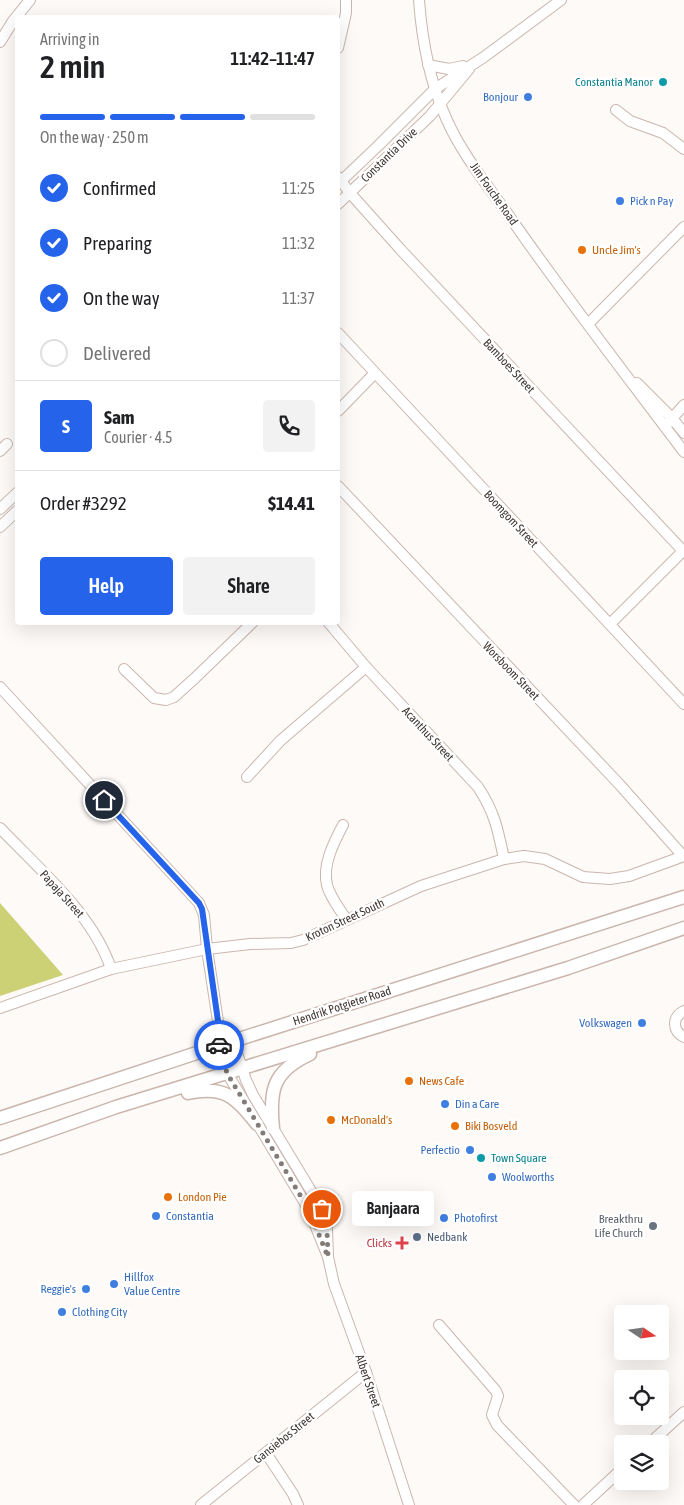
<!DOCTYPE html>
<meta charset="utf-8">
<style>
:root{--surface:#fff;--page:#f2f2f2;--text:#202124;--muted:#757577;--line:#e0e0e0;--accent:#2563eb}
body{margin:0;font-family:"Asap Condensed",sans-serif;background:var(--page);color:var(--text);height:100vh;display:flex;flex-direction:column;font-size:19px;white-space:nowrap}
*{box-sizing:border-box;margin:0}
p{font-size:16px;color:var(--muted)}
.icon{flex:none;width:28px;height:28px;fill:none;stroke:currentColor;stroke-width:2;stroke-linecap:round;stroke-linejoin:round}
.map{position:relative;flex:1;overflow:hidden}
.panel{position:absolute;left:15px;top:15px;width:325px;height:610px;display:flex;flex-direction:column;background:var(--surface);border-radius:5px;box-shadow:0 5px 20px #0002}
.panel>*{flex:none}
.needle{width:32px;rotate:103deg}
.tools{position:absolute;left:614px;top:1305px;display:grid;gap:10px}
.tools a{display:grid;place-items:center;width:55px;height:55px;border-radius:5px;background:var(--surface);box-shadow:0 5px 20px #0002;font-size:25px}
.pin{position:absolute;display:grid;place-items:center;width:42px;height:42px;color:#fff;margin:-21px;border:2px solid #fff;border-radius:50%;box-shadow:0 1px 5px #0007}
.courier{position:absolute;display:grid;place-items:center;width:50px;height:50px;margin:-25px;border:4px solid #2563eb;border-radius:50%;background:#fff;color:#222;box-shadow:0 1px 6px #0007}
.bubble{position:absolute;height:35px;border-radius:5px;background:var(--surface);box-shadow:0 5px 20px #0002;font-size:16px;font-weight:600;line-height:35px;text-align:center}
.headline em{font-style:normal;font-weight:600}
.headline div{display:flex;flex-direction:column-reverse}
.headline{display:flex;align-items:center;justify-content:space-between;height:85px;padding:0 25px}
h1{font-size:32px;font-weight:600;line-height:38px}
.bar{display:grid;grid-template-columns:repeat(4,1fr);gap:8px 5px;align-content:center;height:60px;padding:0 25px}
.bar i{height:6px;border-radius:4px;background:var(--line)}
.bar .on{background:var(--accent)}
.bar p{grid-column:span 4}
.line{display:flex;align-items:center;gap:12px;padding:0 25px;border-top:1px solid var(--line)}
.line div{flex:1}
.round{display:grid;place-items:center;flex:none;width:52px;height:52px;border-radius:5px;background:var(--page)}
ol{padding:0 25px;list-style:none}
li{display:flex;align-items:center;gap:15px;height:55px}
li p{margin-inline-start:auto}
li .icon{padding:5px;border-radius:50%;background:var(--accent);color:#fff;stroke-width:4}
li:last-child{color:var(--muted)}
li i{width:28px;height:28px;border:2px solid var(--line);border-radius:50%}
.button{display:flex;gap:10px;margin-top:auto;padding:10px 25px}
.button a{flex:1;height:58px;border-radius:5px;background:var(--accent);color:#fff;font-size:20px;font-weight:600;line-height:58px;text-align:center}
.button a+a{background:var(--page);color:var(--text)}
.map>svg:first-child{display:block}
</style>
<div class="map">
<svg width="684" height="1505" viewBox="0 0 684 1505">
<rect width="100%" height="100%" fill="#fefaf8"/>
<polygon fill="#ccd175" points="0,903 63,975 0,996"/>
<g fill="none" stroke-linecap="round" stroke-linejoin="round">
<defs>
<g id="minor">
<path d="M419,0C422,41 429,80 446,118C462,155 489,187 512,220C567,299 626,375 684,452"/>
<polyline points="0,42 13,21 30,0"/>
<polyline points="338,48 346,13 346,0"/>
<polyline points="428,65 449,69 463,66"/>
<polyline points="616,110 630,121 663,133 684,149"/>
<polyline points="338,177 350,193 401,250 684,552"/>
<polyline points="338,184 379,145 435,89 484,57 561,0"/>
<polyline points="338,204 430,116 469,69"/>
<polyline points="588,324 684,227"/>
<polyline points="338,333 684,704"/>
<polyline points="637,383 672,418 684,433"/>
<polyline points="338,411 374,374"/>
<polyline points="668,423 684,405"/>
<polyline points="0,451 7,444"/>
<polyline points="338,486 620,785 683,856"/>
<polyline points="0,509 18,492"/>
<polyline points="0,527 18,510"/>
<path d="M328,622L366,667L478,787C495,813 498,830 504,859"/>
<polyline points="610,624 683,551"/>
<polyline points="124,669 154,698 166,700 174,697 195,678 253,622"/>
<polyline points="0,687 199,903 204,915 207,949 219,1028 219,1046 227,1073 309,1210 328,1257"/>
<polyline points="247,777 280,741 366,667"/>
<path d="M343,825C334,842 322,865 327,885C330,897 339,908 346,919"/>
<path d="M0,828C38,868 94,915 111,969"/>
<polyline points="0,1008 111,969 207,949 250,944 291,943 303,940 421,886 504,859 524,856 545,859 583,877 610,879 629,876 684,856"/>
<path d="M684,1011C672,1017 672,1031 684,1037"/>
<polyline points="219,1028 233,1041 246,1080 253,1095 322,1209 327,1230 328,1257 334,1284 366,1372 409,1505"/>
<polyline points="439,1325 496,1391 498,1396 492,1415 497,1425 574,1505"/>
<polyline points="649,1444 684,1412"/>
<polyline points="266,1453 293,1494 298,1505"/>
<polyline points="201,1505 366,1372"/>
<polyline points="583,1505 622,1469"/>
</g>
<g id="major">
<path d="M188,1093C225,1085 235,1097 257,1124"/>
<polyline points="0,1118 233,1041 684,897"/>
<path d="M273,1128C269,1090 273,1071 310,1054"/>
<polyline points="0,1148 116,1107 568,968 684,928"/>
</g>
</defs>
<use href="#minor" stroke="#cab6ad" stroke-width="12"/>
<use href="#major" stroke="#cab6ad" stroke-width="15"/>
<use href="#minor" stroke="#fff" stroke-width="10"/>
<use href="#major" stroke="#fff" stroke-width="12"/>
</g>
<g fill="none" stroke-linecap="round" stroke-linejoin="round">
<polyline stroke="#827b78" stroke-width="5" stroke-dasharray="0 9" points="219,1045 227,1073 309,1210 328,1257 327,1230 322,1209"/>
<polyline stroke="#2563eb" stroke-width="6" points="104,800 199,903 202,909 219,1028 219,1045"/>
</g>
<g fill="#0f9aa8" stroke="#fff" stroke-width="2">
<circle cx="663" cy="82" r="5"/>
<circle cx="481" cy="1158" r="5"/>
</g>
<g fill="#3f7fe0" stroke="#fff" stroke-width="2">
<circle cx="528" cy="97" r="5"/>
<circle cx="620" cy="201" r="5"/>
<circle cx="642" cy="1023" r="5"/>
<circle cx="445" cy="1104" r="5"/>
<circle cx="470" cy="1150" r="5"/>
<circle cx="492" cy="1177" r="5"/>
<circle cx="156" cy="1216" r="5"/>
<circle cx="444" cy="1218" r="5"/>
<circle cx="114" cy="1284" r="5"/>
<circle cx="86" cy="1289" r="5"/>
<circle cx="62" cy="1312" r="5"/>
</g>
<g fill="#e8710a" stroke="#fff" stroke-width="2">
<circle cx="582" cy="250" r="5"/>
<circle cx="409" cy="1081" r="5"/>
<circle cx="331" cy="1120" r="5"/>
<circle cx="455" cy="1126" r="5"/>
<circle cx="168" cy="1197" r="5"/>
</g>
<circle fill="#6b7280" stroke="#fff" stroke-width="2" cx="653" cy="1226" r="5"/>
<circle fill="#5c6f8a" stroke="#fff" stroke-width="2" cx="417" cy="1237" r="5"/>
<path fill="#e0444e" stroke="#fff" stroke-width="2" d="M399.5 1235.5h5v5h5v5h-5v5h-5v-5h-5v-5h5z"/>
<g text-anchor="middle" stroke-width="5" stroke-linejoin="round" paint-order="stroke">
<g font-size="12" fill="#0d838f" stroke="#fff" text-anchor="end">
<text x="653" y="86">Constantia Manor</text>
<text x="491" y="1162" text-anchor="start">Town Square</text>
</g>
<g font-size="12" fill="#366cbe" stroke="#fff" text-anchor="start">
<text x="518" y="101" text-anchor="end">Bonjour</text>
<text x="630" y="205">Pick n Pay</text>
<text x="632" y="1027" text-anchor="end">Volkswagen</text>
<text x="455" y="1108">Din a Care</text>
<text x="460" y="1154" text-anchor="end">Perfectio</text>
<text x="502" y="1181">Woolworths</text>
<text x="166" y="1220">Constantia</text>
<text x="454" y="1222">Photofirst</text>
<text x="124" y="1281">Hillfox<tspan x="124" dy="14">Value Centre</tspan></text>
<text x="76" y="1293" text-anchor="end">Reggie's</text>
<text x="72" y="1316">Clothing City</text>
</g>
<g font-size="12" fill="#3f3733" stroke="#fff">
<text transform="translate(389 155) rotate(-44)" y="4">Constantia Drive</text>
<text transform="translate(494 194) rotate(55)" y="4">Jim Fouche Road</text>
<text transform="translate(509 366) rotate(47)" y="4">Bamboes Street</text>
<text transform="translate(511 519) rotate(47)" y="4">Boomgom Street</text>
<text transform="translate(511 671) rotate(46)" y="4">Worsboom Street</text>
<text transform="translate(428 734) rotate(47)" y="4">Acanthus Street</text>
<text transform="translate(62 894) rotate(48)" y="4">Papaja Street</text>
<text transform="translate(345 920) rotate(-25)" y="4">Kroton Street South</text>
<text transform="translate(342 1006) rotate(-18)" y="4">Hendrik Potgieter Road</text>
<text transform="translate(368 1381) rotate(71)" y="4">Albert Street</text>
<text transform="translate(284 1438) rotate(-39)" y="4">Gansiebos Street</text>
</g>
<g font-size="12" fill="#c56008" stroke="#fff" text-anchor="start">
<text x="592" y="254">Uncle Jim's</text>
<text x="419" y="1085">News Cafe</text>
<text x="341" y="1124">McDonald's</text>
<text x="465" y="1130">Biki Bosveld</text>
<text x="178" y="1201">London Pie</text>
</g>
<g font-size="12" fill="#5b616d" stroke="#fff" text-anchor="end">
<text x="643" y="1223">Breakthru<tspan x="643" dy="14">Life Church</tspan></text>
</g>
<g font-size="12" fill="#4e5e75" stroke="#fff" text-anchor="start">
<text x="427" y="1241">Nedbank</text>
</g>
<g font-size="12" fill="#be3a42" stroke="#fff" text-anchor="end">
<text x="392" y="1247">Clicks</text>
</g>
</g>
</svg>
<div class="tools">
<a><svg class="needle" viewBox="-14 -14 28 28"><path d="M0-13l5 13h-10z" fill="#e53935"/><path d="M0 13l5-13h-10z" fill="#757577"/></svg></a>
<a><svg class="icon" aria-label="locate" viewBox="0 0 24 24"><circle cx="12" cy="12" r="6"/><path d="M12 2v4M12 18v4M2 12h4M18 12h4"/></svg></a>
<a><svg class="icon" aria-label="layers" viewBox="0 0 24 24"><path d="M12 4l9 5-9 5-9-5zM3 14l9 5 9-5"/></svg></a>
</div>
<div class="pin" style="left:322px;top:1209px;background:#ea580c"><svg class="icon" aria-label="bag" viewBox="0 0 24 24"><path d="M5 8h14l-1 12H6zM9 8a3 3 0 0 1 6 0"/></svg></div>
<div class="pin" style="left:104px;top:800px;background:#1f2937"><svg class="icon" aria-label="home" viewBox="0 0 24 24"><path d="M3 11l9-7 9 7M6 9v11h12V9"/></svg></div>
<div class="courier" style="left:219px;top:1045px"><svg class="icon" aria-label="car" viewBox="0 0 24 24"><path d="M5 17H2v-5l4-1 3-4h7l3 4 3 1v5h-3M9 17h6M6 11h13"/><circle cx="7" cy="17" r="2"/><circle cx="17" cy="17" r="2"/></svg></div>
<div class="bubble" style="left:352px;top:1191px;width:82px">Banjaara</div>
<section class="panel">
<div class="headline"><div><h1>2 min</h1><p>Arriving in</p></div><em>11:42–11:47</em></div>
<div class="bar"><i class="on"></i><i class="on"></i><i class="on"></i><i></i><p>On the way · 250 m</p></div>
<ol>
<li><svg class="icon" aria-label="check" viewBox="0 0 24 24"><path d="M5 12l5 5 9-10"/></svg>Confirmed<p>11:25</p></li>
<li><svg class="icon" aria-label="check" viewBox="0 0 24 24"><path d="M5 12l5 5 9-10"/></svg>Preparing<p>11:32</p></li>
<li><svg class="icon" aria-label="check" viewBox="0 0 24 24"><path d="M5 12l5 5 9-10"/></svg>On the way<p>11:37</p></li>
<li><i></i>Delivered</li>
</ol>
<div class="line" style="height:90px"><b class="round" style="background:var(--accent);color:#fff">S</b><div><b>Sam</b><p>Courier · 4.5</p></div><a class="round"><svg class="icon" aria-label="phone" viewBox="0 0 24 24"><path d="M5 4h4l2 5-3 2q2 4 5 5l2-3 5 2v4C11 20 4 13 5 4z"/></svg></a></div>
<div class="line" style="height:65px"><div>Order #3292</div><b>$14.41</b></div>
<div class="button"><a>Help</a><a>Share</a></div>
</section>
</div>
